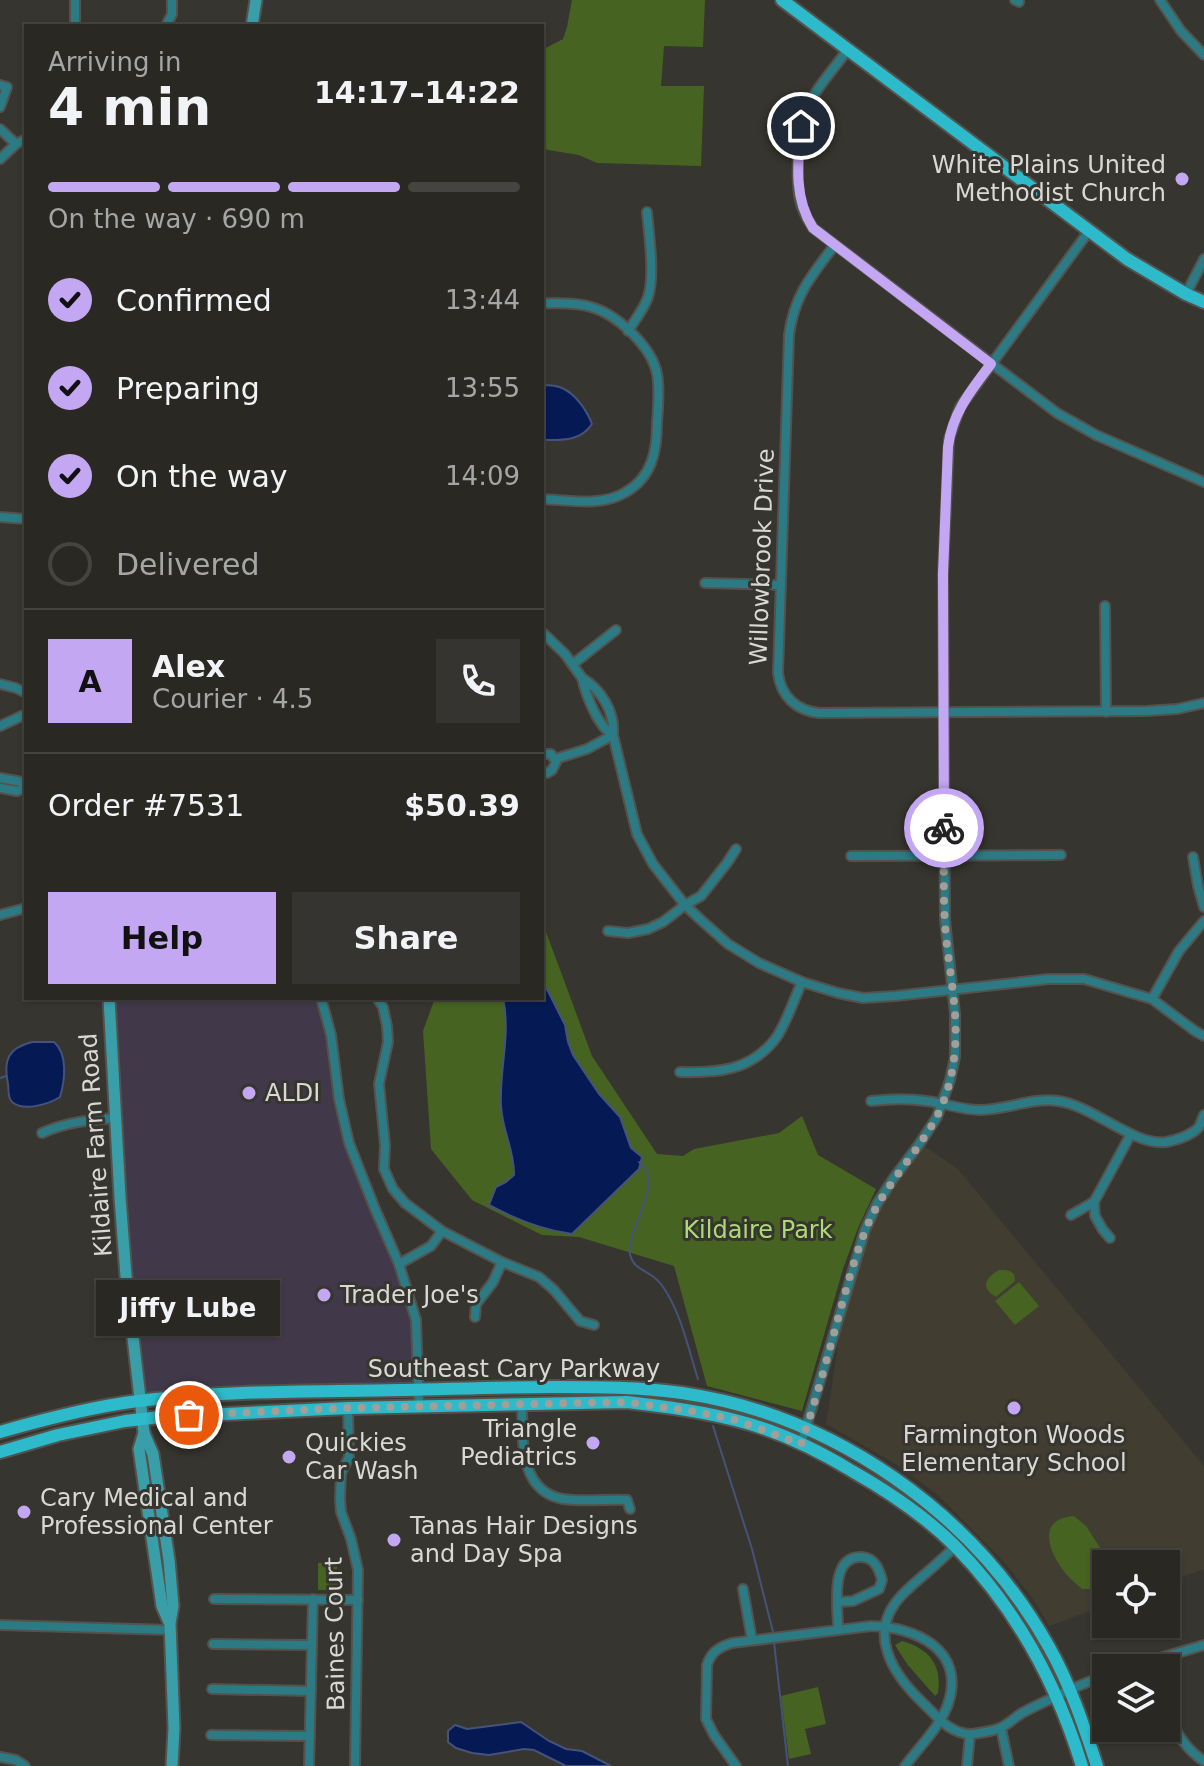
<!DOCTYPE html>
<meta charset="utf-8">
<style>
:root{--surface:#292823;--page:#353430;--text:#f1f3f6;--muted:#a5a6a6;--line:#454441;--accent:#c3a7f2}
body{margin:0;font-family:"DejaVu Sans",sans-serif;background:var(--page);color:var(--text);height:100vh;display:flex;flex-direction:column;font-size:30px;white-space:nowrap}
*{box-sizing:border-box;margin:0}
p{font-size:26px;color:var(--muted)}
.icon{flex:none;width:44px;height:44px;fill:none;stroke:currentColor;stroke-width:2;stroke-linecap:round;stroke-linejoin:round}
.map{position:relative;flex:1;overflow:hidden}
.drawer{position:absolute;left:24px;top:24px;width:520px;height:976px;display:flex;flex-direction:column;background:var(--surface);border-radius:0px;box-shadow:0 2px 6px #0004,0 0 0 2px var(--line)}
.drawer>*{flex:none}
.tools{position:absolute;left:1092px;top:1550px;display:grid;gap:16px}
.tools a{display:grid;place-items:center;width:88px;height:88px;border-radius:0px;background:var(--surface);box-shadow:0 2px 6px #0004,0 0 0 2px var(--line);font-size:40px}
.pin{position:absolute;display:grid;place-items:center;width:68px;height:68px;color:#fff;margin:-34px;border:4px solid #fff;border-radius:50%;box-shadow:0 2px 8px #0007}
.courier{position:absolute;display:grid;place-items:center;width:80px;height:80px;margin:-40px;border:6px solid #c3a7f2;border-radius:50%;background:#fff;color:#222;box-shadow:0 2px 10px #0007}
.bubble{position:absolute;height:56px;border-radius:0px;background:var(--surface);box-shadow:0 2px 6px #0004,0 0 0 2px var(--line);font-size:26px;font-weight:800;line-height:56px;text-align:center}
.summary em{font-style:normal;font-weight:800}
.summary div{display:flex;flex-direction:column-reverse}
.summary{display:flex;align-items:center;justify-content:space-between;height:136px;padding:0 24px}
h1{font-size:52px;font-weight:800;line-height:60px}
.bar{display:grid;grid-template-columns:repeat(4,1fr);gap:12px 8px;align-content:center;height:96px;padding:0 24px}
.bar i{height:10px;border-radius:6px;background:var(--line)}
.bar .active{background:var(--accent)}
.bar p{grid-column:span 4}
.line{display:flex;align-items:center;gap:20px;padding:0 24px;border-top:2px solid var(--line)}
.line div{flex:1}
.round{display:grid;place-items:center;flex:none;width:84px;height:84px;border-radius:0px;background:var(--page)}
ol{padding:0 24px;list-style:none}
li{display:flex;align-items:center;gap:24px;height:88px}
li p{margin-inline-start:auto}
li .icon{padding:8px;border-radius:50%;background:var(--accent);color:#111;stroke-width:4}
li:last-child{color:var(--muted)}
li i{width:44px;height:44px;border:4px solid var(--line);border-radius:50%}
.button{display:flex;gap:16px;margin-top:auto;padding:16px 24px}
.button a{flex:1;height:92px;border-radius:0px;background:var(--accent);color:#111;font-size:32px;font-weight:800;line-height:92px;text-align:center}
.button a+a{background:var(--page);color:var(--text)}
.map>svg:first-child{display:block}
</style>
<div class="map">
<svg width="1204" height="1766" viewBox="0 0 1204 1766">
<rect width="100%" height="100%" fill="#37352f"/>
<polygon fill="#413949" points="109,998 321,998 344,1121 416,1320 418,1389 140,1401"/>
<polygon fill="#413d31" points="920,1143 958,1169 1204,1466 1204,1569 1166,1583 1166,1564 1106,1564 1106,1605 1049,1626 1033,1599 1005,1563 939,1496 899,1466 826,1424 847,1286 865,1230"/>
<g fill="#476321">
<polygon points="572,0 705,0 703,47 664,46 661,86 704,86 701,166 597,163 579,155 542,149 542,50 563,39 567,27"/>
<polygon points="542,921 592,1056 657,1154 683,1156 694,1149 779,1133 802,1116 818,1155 876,1189 858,1228 843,1269 802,1411 707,1386 674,1266 579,1237 542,1235 472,1200 431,1149 423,1031 435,998 542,998"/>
<path d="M999,1270C1006,1270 1009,1270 1014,1274L1015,1281L996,1297C980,1288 985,1278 999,1270Z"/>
<polygon points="1019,1282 1039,1306 1015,1325 995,1301"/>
<path d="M1074,1516L1086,1526L1110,1563L1106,1564V1585L1103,1589H1082C1077,1584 1071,1580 1067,1575C1050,1555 1034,1519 1074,1516Z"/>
<polygon points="318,1563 337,1563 337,1574 340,1574 340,1590 318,1590"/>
<path d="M902,1641C929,1649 942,1664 938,1693L935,1696L907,1664L895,1645Z"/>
<polygon points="818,1687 826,1724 805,1729 811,1754 789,1759 781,1696"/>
</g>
<g fill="#051a54" stroke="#45537a" stroke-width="2">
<path d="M542,385C548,385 556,385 562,388C576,394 587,411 592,424C580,442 561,440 542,440Z"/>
<path d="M542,982L549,993L565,1025L568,1042L573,1055L599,1094L620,1117L631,1148L642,1157L639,1169L572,1234C543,1230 515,1219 489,1205L496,1187L506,1182L514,1175C515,1152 502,1130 501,1106C499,1069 511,1036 503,998H542Z"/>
<path d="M32,1042H54C68,1054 65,1080 60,1097C49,1104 24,1112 12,1102C7,1097 9,1090 8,1084C3,1060 8,1048 32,1042Z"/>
<polygon points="521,1722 549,1741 566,1749 582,1751 611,1766 566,1766 534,1750 524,1749 489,1755 472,1753 456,1748 448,1742 448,1731 455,1725 467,1729"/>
</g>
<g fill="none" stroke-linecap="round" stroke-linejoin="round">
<g stroke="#45537a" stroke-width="2">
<polyline points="0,1078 6,1076"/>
<path d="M639,1162C667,1182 626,1228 630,1254C633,1269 646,1270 655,1278C660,1282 664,1288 667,1293C682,1318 689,1351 698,1379"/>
<polyline points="713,1426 752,1549 773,1632"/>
<polyline points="774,1642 788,1766"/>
</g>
<defs>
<g id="minor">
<polyline points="1015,0 1019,2"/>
<polyline points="1160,0 1181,31 1204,55"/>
<polyline points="75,26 75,0"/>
<polyline points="166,26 172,14 172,0"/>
<path d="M848,49C835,68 817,86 808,106C798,128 795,176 800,200C802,210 807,219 813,228L1057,413L1096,435L1204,482"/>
<polyline points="0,85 7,87 0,107"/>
<polyline points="0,129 16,144"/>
<polyline points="0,159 16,144 26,139"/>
<path d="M834,246C811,276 794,296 789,335L778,673C781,697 797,711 820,713L1146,711L1177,709L1204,703"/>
<polyline points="1186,294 1204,259"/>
<path d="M542,303C558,304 576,302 591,307C617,314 652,347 657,374C660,390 658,407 657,423C657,451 652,477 626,492C602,507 569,500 542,499"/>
<path d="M628,331C635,320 644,309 648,297C655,276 649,235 647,212"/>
<polyline points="0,517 26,519"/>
<polyline points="705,583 781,585"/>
<polyline points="1105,606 1106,712"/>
<polyline points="542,632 565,654 582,678"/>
<polyline points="573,664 616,630"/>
<polyline points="0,684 16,688 26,693"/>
<polyline points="0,726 26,714"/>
<path d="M613,735C598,727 586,695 582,678C601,689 615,712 613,735L637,834L653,864L685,905L701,920L728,944L759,963L802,982L838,993L863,998L895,996L1049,979H1084L1152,999L1195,1031L1204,1036"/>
<polyline points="542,754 551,754 556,762 552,770 547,773 542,772"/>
<polyline points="555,759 587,749 613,735"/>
<polyline points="0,778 22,782 24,785 23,789 17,791 0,788"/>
<polyline points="851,856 1061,855"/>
<polyline points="1193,857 1198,886 1204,907"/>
<polyline points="0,915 26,908"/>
<polyline points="608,931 628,933 648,929 663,922 685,905 701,896 727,863 736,849"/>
<polyline points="321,998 331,1035 339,1099 349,1143 375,1209 399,1264 416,1320 419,1407"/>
<polyline points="377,998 383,1007 387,1026 388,1042 379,1084 385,1145 384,1169 393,1189 405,1203 442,1231 502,1262 539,1277 554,1290 580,1321 594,1325"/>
<polyline points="1152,999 1179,951 1204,921"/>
<path d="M680,1072C718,1073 751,1071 776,1038C786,1024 794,999 802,982"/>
<path d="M871,1101C890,1099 907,1098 926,1101C944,1103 962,1110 980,1110C1006,1110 1033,1097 1058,1101C1094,1106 1133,1146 1166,1142C1176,1140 1192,1135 1199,1127C1201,1123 1202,1119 1204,1115"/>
<path d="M42,1133C66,1122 90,1120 115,1118"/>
<polyline points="1071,1215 1094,1202"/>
<polyline points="1110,1238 1103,1230 1095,1216 1094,1202 1131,1134"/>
<polyline points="399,1264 431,1246 442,1231"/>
<polyline points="475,1317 476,1304 493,1282 502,1262"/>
<path d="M522,1404C523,1438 518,1491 563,1499C584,1502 606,1499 627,1500L630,1509"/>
<polyline points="348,1408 349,1457 341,1473 340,1499 341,1512 351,1539 358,1570 355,1766"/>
<polyline points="801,1444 865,1230 877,1204 893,1179 920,1143 937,1117 950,1080 955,1057 955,1014 945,920 943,574 949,439 960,407 1089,231"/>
<path d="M955,1546C938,1565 918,1578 901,1596C867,1633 892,1673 922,1702C936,1715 950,1735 972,1734C980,1733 995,1731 1002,1727C1009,1724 1015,1717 1022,1713C1033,1707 1044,1702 1055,1697C1071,1688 1089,1682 1106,1675"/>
<polyline points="743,1589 752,1640"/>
<polyline points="214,1599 358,1600"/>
<path d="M838,1602L853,1601L879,1589L882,1580C879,1569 875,1558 862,1557C829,1555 838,1607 838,1628"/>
<polyline points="0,1625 170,1630"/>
<polyline points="213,1644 312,1645"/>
<polyline points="1126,1668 1204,1645"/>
<polyline points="212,1689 311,1691"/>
<path d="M1166,1710C1174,1730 1185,1749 1204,1761"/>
<polyline points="1001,1728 1009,1766"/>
<polyline points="211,1735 310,1736"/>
<polyline points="0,1757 16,1760 25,1766"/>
<polyline points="309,1766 313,1599"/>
<path d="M736,1766L714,1735L706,1719L707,1665C711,1652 719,1647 732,1643L871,1626C916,1627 966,1650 948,1704C940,1727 919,1747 905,1766"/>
<polyline points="967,1766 970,1734"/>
</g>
<g id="secondary">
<polyline points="252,26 256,0"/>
<polyline points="109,998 120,1197 126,1276 144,1433 153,1454 169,1560 173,1606 170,1623 174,1728 172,1766"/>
<polyline points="144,1433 139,1449 162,1606 169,1622"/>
</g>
<g id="primary">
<polyline points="782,0 1127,259 1186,294 1204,302"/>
<path d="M0,1432C45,1419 91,1407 138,1401C224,1390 313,1392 400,1390C452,1389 503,1387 554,1387C597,1387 640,1387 682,1393C834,1415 974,1513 1049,1647C1070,1684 1084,1726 1097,1766"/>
<path d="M0,1452L58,1435L125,1421L161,1417L348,1408L627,1402C663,1406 700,1411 735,1420C776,1430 816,1449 852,1471C889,1492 925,1516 955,1546C1016,1608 1057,1684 1082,1766"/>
</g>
</defs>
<use href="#minor" stroke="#54524d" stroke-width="12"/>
<use href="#secondary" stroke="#54524d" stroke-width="15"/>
<use href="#primary" stroke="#54524d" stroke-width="16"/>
<use href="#minor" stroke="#2c7b84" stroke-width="8"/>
<use href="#secondary" stroke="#3a9ea9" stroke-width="11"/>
<use href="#primary" stroke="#2dbaca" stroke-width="12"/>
</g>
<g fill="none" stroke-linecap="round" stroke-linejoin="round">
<path stroke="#a09f9a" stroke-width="8" stroke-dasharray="0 14.4" d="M189,1415L348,1408L627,1402L691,1411L736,1420L801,1444C817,1398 829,1351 842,1304C849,1279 856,1253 866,1229C883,1186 916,1156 937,1116C946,1099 952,1077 954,1058C960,1014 948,969 945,925C943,893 944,860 944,828"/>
<path stroke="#c3a7f2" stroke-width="10" d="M801,126C798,161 793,197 813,228L991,364C971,390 952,414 948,447L943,574L944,828"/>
</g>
<g fill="#c3a7f2" stroke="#37352f" stroke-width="3">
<circle cx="1182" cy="179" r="8"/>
<circle cx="249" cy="1093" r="8"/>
<circle cx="324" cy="1295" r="8"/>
<circle cx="1014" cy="1408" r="8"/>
<circle cx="593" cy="1443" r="8"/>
<circle cx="289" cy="1457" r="8"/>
<circle cx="24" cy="1512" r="8"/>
<circle cx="394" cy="1540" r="8"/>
</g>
<g text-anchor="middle" stroke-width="6" stroke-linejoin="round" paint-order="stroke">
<g font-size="24" fill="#d9d8d4" stroke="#37352f" text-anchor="start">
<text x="1166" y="173" text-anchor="end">White Plains United<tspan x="1166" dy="28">Methodist Church</tspan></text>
<text x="265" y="1101">ALDI</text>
<text x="340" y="1303">Trader Joe's</text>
<text x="577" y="1437" text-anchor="end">Triangle<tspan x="577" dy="28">Pediatrics</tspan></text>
<text x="1014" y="1443" text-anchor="middle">Farmington Woods<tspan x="1014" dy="28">Elementary School</tspan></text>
<text x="305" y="1451">Quickies<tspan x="305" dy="28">Car Wash</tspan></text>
<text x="40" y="1506">Cary Medical and<tspan x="40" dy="28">Professional Center</tspan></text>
<text x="410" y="1534">Tanas Hair Designs<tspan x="410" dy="28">and Day Spa</tspan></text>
</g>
<g font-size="24" fill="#d9d8d4" stroke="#37352f">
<text transform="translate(762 557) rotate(-88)" y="8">Willowbrook Drive</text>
<text transform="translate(96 1145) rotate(-94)" y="8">Kildaire Farm Road</text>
<text x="514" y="1377">Southeast Cary Parkway</text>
<text transform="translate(335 1634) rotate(-91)" y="8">Baines Court</text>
</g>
<g font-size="24" fill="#acda75" stroke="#37352f">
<text x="758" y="1238">Kildaire Park</text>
</g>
</g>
</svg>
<div class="tools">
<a><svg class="icon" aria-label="locate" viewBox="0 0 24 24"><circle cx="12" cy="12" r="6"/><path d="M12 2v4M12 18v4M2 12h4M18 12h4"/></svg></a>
<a><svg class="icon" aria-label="layers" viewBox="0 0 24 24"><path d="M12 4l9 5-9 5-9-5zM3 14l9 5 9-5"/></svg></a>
</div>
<div class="pin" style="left:189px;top:1415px;background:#ea580c"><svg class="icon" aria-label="bag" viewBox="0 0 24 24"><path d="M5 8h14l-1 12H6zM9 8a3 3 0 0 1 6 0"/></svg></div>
<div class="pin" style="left:801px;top:126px;background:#1f2937"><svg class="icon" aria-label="home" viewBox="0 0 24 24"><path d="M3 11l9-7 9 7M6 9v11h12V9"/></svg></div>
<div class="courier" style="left:944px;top:828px"><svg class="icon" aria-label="bike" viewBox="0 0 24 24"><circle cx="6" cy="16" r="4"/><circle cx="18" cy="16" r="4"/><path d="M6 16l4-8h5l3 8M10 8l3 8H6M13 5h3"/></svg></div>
<div class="bubble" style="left:96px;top:1280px;width:184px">Jiffy Lube</div>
<section class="drawer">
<div class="summary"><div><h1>4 min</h1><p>Arriving in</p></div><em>14:17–14:22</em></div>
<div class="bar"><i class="active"></i><i class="active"></i><i class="active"></i><i></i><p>On the way · 690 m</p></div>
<ol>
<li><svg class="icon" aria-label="check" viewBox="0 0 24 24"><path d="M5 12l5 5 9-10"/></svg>Confirmed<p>13:44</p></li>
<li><svg class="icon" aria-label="check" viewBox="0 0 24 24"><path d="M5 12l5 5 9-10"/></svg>Preparing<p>13:55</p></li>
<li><svg class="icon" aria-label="check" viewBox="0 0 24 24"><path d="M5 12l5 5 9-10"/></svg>On the way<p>14:09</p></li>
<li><i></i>Delivered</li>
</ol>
<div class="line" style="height:144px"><b class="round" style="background:var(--accent);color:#111">A</b><div><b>Alex</b><p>Courier · 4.5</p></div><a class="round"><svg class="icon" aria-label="phone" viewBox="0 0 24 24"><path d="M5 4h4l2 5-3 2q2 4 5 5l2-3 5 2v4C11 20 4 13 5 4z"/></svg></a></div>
<div class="line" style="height:104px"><div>Order #7531</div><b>$50.39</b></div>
<div class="button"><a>Help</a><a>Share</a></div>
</section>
</div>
